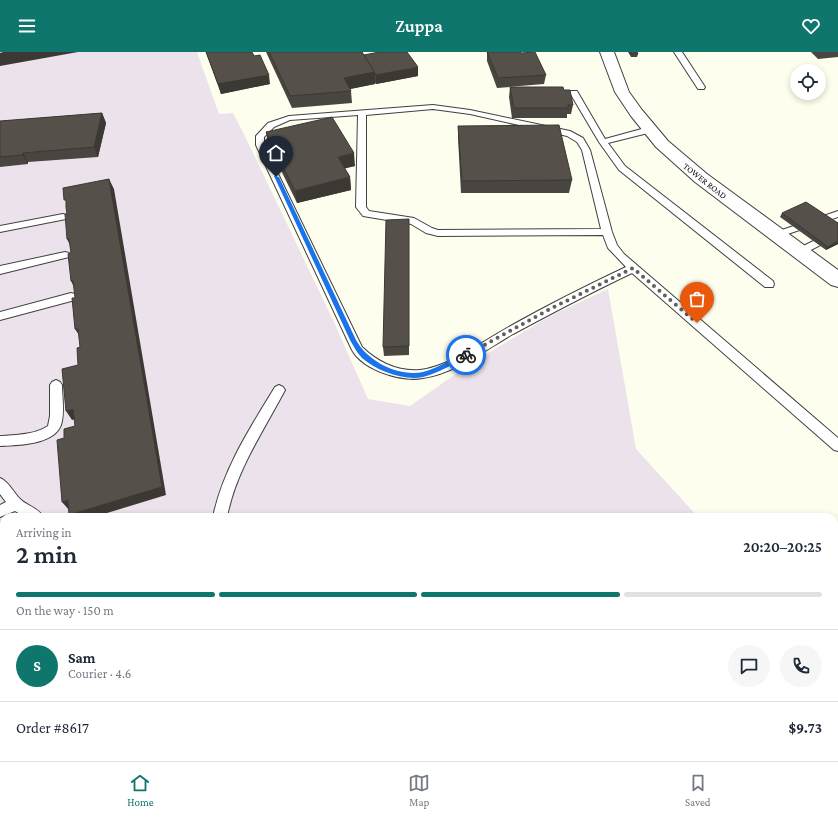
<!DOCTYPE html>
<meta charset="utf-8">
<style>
:root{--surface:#fff;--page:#f6f6f7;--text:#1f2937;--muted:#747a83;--line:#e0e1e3;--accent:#0f766e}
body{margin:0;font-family:"Crimson Pro",serif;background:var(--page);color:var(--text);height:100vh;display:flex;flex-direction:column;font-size:15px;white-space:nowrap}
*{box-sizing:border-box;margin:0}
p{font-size:13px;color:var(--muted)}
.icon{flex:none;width:22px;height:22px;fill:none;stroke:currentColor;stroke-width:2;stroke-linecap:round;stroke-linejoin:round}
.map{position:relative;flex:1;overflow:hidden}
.sheet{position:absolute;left:0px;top:461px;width:838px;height:248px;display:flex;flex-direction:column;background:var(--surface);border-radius:12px 12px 0 0;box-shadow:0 2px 6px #0003}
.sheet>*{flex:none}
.tools{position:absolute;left:790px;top:12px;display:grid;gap:8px}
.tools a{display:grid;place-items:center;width:36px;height:36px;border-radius:50%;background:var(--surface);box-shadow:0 2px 6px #0003;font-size:20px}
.pin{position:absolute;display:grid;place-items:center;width:34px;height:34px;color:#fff;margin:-41px -17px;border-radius:50% 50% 50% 0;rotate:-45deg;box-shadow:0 0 4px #0007}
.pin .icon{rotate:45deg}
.courier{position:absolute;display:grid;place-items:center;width:40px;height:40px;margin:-20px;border:3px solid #1a73e8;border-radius:50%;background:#fff;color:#222;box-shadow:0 1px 5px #0007}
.headline em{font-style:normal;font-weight:600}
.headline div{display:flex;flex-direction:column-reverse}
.headline{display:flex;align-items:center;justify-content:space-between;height:68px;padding:0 16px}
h1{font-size:26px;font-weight:600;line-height:30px}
.bar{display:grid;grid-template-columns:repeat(4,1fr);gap:6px 4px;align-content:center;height:48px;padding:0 16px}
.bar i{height:5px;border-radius:3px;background:var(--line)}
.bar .active{background:var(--accent)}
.bar p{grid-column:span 4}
.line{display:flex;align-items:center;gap:10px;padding:0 16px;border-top:1px solid var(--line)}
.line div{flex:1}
.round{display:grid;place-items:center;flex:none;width:42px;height:42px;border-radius:21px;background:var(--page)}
header{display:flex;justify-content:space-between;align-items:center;height:52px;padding:0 16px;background:var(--accent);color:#fff;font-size:18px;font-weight:600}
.dock{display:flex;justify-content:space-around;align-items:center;height:56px;border-top:1px solid var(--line);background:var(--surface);font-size:11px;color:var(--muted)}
.dock a{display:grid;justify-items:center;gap:2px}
.dock .active{color:var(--accent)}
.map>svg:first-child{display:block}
</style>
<header><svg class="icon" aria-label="menu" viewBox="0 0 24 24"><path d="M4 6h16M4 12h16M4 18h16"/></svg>Zuppa<svg class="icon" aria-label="heart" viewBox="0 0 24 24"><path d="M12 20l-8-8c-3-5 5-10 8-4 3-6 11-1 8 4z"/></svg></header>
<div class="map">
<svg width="838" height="709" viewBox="0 0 838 709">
<rect width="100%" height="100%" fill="#fefeee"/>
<polygon fill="#ece2eb" points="0,0 197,0 219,62 233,61 243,80 334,270 368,347 410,354 470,312 550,264 608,237 636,397 698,465 4,465 4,705 834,705 834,615 838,619 838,709 0,709"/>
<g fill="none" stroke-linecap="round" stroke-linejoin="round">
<defs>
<g id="service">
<polygon points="674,0 682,0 705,35 704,37 698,37"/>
<polygon points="571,39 577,39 605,87 649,75 652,76 653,78 652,80 608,91 625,114 773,229 774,232 773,235 765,235 619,118 599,90 570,41"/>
<path d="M433,53L470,58L570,79L583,86L590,98L612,180L617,193L624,202L838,386V399L834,398L632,221C592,240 552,261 513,282C485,298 456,321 423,326C401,330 363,318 352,298L256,93V84L268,71L289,64ZM433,57L470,62L567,84L577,90L582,98L601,177L438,178L432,176L414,166L369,159L366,155V63ZM358,63L356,155L363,164L411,172L426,181L438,184L603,183L608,196L626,215C586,234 546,254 507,276C482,290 448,315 420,318C397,320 378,310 362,295L264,93V85L274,75L290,68Z"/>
<polygon points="838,159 838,165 776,186 771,183 773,181"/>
<polygon points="63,162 66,163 68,165 66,167 0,180 0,174"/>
<polygon points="838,177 838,184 803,202 799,203 794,200 795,198"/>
<polygon points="65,200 69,201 70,203 69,205 0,222 0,214"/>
<polygon points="71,241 75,242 76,245 75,248 0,268 0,260"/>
<path d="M56,328L60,330L62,333C62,345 65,361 61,373C54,393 17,393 0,394V384C16,383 34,383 48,374L50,364V333L52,330Z"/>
<path d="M279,333L283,335L285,338C263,380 236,418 227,465H213C223,417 250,376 275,335Z"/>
<path d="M0,426C9,430 13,440 20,447C27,454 39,456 43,465H25L15,459L0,465V453L6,450L0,442Z"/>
<polygon points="4,610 4,626 0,628 0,612"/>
<polygon points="334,705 350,705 351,709 335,709"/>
<polygon points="419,705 443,705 442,709 418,709"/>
<polygon points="546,705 563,705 564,709 547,709"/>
<polygon points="758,705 777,705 778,709 759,709"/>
</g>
<g id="minor">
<polygon points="600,0 614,0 629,40 642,58 668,89 707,122 838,218 838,235 831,233 695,130 656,95 631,64 615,40"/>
<polygon points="834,651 838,653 838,685 834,683"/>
<polygon points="4,680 4,705 15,705 7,709 0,709 0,682"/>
<polygon points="40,705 76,705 74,709 39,709"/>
</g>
</defs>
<use href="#service" stroke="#404040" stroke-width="2"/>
<use href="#minor" stroke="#404040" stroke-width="2"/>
<use href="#service" fill="#fff" fill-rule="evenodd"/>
<use href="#minor" fill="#fff" fill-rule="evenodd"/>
</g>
<g fill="#494540">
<polygon points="206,0 252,0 270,32 221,42"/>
<polygon points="266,0 362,0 364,3 418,24 376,32 375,31 375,32 350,37 351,39 352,51 292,56"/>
<polygon points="487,0 521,1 546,23 544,32 497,36 487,9"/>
<polygon points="628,0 637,0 638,2 637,5 631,5"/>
<polygon points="811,0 838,0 838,5 818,7"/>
<polygon points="510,35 564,38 573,53 571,62 567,62 567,66 512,66 509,45"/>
<polygon points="102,61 106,71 98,105 28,110 28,112 0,115 0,69"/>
<polygon points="458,74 572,128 569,141 461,141 458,86"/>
<polygon points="266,80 355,114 344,116 350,125 351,138 297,151 268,92"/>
<polygon points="782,161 838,192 826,198 780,165"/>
<polygon points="409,167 409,303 384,304 383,295"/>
<polygon points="573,705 675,705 666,709 575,709"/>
</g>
<g fill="#3c3834">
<polygon points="3,0 78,0 0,14 0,1"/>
<polygon points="418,15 418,24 376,32 376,23"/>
<polygon points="375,20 375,32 345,38 344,26"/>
<polygon points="269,23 270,32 221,42 218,32"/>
<polygon points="102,61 106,71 98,105 94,95"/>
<polygon points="23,101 28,110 28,112 23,103"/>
<polygon points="354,101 355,114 339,118 338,105"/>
<polygon points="350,125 351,138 297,151 295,139"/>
<polygon points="109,127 114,137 166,443 94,465 71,465 69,463"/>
<polygon points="67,187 69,187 72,197"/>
<polygon points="838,189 838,192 826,198 828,195"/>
<polygon points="71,229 73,229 76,239"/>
<polygon points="75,277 78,277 81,286"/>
<polygon points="73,357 80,366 72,368 66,359"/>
<polygon points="68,448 69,458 62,450"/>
<polygon points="4,594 4,604 0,606 0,596"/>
<polygon points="201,705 204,705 205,709 202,709"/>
<polygon points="673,705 675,705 666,709 664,709"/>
</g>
<g fill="#55504a" stroke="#3c3834">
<polygon points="206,0 252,0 254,4 260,3 269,23 218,32"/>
<polygon points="269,0 362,0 375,20 344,26 351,39 290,44"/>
<polygon points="379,0 407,0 418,15 376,23 364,3"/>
<polygon points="487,0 520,0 521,1 535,0 546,23 498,26"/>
<polygon points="631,0 637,0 638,2 631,2"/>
<polygon points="510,35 563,35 564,38 570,38 573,53 568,53 568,56 514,56"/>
<polygon points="102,61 94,95 23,101 23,103 0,105 0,69"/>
<polygon points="332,65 354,101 338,105 350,125 295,139 266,80"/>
<polygon points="559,73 572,128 462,129 458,74"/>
<polygon points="109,127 162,435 69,463 68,448 62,450 57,388 64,386 64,377 75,374 73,357 66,359 62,317 78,313 77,296 80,295 78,277 75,277 72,246 75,246 74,237 73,229 71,229 68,202 71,201 69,187 67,187 65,162 67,162 66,155 66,148 64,148 63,136"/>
<polygon points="806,150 838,171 838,189 828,195 782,161"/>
<polygon points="409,167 409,294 383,295 386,168"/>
<polygon points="4,494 4,594 0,596 0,495"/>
<polygon points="168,705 201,705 202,709 158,709"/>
<polygon points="580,705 673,705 664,709 582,709"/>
<polygon points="680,705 682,705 684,709 673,709 673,708"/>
</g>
<path fill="#1a73e8" d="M274,124L279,125L356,288C368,310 399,325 423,320C439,316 452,306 466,300L469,303V304C454,311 439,321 423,325C404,329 377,319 362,306C357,301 354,295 350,288Z"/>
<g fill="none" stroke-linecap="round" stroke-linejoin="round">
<polyline stroke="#61615c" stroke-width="4" stroke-dasharray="0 7.2" points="466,303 550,257 633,216 697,271"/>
</g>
<g text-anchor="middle" stroke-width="4" stroke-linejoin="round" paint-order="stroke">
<g font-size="9" fill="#0d0d0d" stroke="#fff">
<text transform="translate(705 129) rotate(38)" y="3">TOWER ROAD</text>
</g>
</g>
</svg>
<div class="tools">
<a><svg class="icon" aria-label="locate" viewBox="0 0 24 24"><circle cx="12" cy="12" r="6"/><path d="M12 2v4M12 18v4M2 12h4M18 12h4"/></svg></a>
</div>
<div class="pin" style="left:697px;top:271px;background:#ea580c"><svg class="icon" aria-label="bag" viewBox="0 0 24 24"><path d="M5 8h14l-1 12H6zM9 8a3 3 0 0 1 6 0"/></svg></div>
<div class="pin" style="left:276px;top:125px;background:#1f2937"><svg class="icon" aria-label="home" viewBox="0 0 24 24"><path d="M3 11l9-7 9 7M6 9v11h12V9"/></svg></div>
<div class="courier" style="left:466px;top:303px"><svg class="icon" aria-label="bike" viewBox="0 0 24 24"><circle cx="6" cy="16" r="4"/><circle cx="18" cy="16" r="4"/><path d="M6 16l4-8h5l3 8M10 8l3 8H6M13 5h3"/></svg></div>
<section class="sheet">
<div class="headline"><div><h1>2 min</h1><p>Arriving in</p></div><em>20:20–20:25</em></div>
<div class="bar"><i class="active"></i><i class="active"></i><i class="active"></i><i></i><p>On the way · 150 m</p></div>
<div class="line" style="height:72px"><b class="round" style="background:var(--accent);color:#fff">S</b><div><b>Sam</b><p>Courier · 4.6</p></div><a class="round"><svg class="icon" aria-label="chat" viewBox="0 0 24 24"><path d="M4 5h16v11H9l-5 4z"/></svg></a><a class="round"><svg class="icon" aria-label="phone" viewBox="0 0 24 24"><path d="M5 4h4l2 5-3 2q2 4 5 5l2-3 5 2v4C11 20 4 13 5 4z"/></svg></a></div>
<div class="line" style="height:52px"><div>Order #8617</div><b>$9.73</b></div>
</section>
</div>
<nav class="dock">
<a class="active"><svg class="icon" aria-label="home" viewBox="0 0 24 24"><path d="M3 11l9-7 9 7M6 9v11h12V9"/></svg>Home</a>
<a><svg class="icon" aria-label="map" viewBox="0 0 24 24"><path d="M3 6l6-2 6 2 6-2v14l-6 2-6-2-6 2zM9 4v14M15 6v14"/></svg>Map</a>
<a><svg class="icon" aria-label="saved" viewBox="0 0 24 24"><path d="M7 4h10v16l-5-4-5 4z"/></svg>Saved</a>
</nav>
